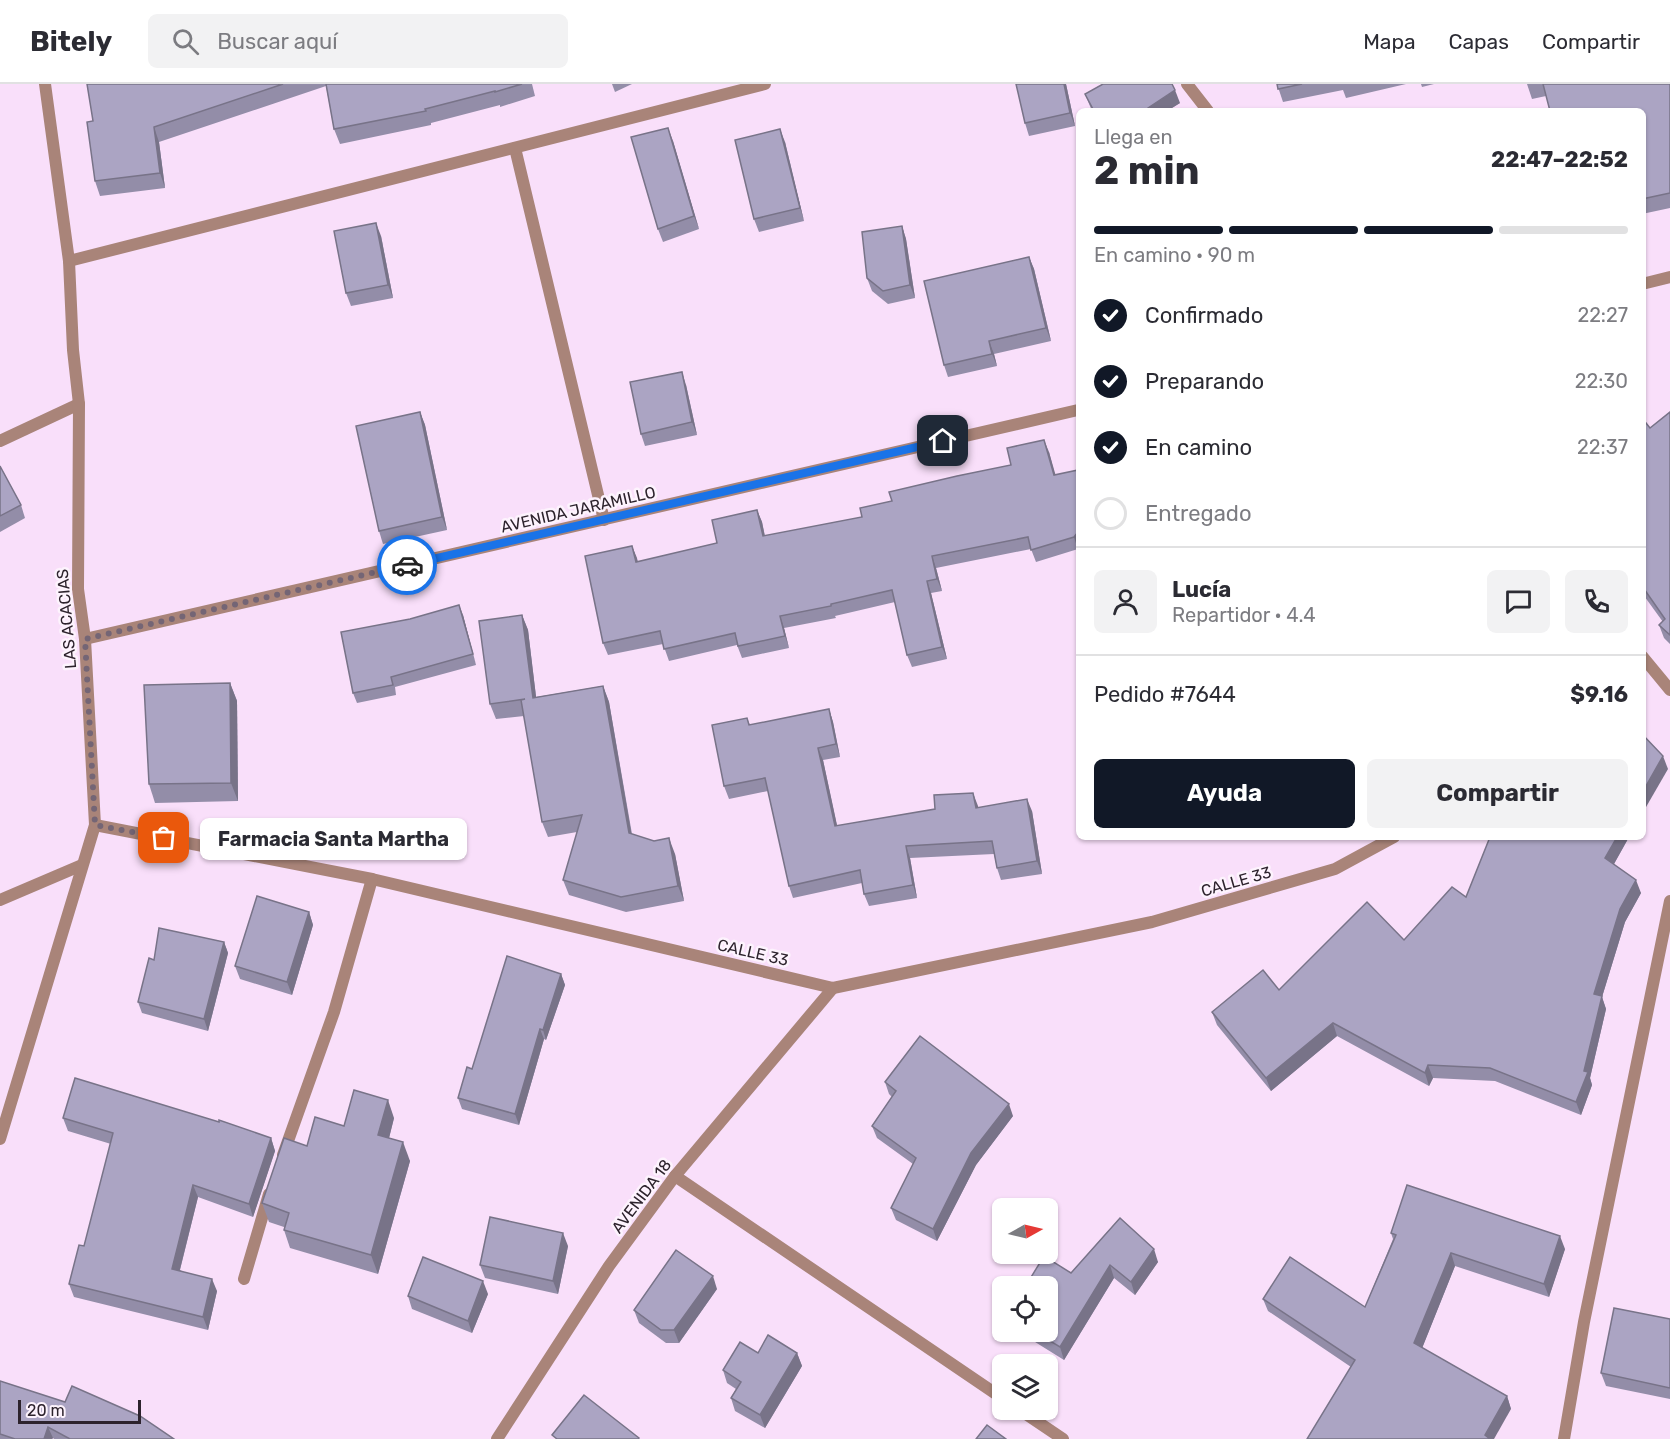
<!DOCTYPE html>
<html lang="es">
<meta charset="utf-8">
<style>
:root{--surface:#fff;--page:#f2f2f3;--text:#2b2b33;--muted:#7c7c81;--line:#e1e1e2;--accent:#111827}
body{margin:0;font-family:Rubik,sans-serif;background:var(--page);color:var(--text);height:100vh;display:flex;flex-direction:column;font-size:22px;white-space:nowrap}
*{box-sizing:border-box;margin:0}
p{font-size:20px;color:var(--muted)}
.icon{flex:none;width:33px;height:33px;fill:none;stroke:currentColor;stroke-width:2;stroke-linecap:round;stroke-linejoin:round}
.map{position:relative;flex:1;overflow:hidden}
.drawer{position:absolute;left:1076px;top:24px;width:570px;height:732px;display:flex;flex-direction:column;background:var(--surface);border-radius:9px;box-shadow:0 2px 4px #0004}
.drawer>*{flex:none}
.needle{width:39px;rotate:82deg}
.tools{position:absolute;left:992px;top:1114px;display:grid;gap:12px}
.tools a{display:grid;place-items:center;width:66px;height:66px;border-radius:9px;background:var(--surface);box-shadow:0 2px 4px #0004;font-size:30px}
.scale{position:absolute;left:18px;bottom:15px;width:123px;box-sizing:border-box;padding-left:6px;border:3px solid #2d232d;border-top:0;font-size:16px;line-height:21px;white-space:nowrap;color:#2d232d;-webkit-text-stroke:4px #fdf3fd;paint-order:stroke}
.pin{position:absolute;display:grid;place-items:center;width:51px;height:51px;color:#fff;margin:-26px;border-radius:12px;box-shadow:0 3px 9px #0006}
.courier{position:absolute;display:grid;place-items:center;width:60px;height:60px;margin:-30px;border:4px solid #1a73e8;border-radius:50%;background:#fff;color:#222;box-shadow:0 2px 8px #0007}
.bubble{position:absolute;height:42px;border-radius:9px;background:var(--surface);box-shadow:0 2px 4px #0004;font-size:20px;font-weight:700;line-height:42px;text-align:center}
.headline em{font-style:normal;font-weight:700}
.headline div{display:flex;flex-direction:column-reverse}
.headline{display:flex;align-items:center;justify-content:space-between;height:102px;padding:0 18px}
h1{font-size:39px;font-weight:700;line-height:45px}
.bar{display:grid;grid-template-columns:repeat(4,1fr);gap:9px 6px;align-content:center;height:72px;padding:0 18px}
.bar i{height:8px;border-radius:4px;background:var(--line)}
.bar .on{background:var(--accent)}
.bar p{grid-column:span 4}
.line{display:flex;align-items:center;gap:15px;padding:0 18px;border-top:2px solid var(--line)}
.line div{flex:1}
.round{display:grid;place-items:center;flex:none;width:63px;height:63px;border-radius:9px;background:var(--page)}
ol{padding:0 18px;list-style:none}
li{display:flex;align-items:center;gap:18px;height:66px}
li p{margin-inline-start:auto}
li .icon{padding:6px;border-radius:50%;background:var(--accent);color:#fff;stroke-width:4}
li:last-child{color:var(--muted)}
li i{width:33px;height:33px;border:3px solid var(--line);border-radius:50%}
.cta{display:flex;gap:12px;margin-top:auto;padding:12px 18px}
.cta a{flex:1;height:69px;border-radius:9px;background:var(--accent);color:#fff;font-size:24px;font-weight:700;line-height:69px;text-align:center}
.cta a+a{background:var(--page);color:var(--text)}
header{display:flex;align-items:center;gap:36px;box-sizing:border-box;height:84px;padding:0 30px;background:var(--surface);border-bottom:2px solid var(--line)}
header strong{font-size:28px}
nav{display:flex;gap:33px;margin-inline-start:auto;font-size:21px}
.search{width:420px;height:54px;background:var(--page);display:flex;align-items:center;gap:15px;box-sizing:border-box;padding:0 21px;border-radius:9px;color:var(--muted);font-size:22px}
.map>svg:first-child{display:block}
</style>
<header>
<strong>Bitely</strong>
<div class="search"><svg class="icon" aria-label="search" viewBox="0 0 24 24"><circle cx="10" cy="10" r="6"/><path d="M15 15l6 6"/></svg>Buscar aquí</div>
<nav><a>Mapa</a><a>Capas</a><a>Compartir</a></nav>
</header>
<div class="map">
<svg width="1670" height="1355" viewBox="0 0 1670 1355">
<rect width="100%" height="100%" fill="#f9dffa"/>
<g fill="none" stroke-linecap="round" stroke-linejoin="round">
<g stroke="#a98479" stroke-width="12">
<polyline points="1187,0 1208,27"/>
<polyline points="515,64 604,436"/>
<polyline points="69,177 765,0"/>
<polyline points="1642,200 1670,193"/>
<polyline points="0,357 79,320"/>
<polyline points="85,555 1078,326"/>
<polyline points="1642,572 1670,606"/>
<polyline points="95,741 372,795 833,904 1152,838 1335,785 1394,753"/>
<polyline points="0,816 82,781"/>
<polyline points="0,1055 95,741 85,555 78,505 79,320 73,266 69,177 45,0"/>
<polyline points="283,1071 334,928 372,795"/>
<polyline points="675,1092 1002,1314"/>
<polyline points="244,1195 269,1110"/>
<polyline points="1020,1326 1063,1355"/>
<polyline points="497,1355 609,1182 675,1092 833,904"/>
<polyline points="1564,1355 1584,1238 1670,817"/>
</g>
</g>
<g fill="#938da8">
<polygon points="87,0 532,0 535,12 500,23 500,21 431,39 431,41 340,60 334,45 326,2 159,58 165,104 100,112 95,97 93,37"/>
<polygon points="612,0 632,0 615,8"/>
<polygon points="1016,0 1066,0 1075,42 1029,52 1025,39"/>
<polygon points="1277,0 1406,0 1346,14 1343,6 1283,18"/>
<polygon points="1421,0 1434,0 1422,3"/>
<polygon points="1527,0 1670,0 1670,124 1642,130 1642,27 1546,12 1532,15"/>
<polygon points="1085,10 1180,19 1167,27 1092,27"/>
<polygon points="673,57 699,145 663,158 658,145"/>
<polygon points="785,58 804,137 759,148 754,135"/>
<polygon points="902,142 906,155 915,214 888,220 872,207 867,194"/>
<polygon points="381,152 393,214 351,222 346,209"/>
<polygon points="1029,173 1034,185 1051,257 994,270 997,282 948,293 944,281"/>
<polygon points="686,301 697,351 645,362 641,350"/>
<polygon points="420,328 425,341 447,446 383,460 379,447"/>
<polygon points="1670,328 1670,560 1664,554 1659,541 1663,538 1642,509 1642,334 1650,344"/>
<polygon points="1049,368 1055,391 1078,386 1078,465 1036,478 1031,465 936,484 942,507 931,509 947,575 912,583 907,571 895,518 835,532 836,534 784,544 789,564 742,574 737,561 669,577 663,560 608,571 603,559 632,462 638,478 717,459 757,426 762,438 765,452 862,433 892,417 1011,381"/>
<polygon points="0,382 21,421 25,434 0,448"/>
<polygon points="463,531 476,581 395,603 396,611 357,619 353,609"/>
<polygon points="522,531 528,546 536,613 603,602 609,618 632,750 675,770 684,817 626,828 569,811 563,796 577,748 548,753 542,738 524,632 496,635 490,620"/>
<polygon points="230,599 237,617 238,717 155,719 149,700"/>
<polygon points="829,625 833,638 840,673 823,676 837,742 978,723 1032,727 1042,790 1001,796 997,784 994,770 910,774 917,814 869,822 864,810 862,799 793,814 789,802 768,707 729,715 724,702 747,634 750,641"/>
<polygon points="1490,753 1629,753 1614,780 1641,809 1625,838 1602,913 1606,925 1590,994 1592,1001 1581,1031 1495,997 1433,994 1429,1002 1337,952 1271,1007 1217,941 1212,928 1279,906 1404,856 1466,813"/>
<polygon points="309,828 313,841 292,911 240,895 235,882"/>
<polygon points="224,858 228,869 208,947 142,929 138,918 154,876"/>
<polygon points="561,890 565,901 546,956 544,955 519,1041 462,1025 458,1014 472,985"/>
<polygon points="885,998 1013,1032 976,1081 937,1157 896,1136 891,1124 913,1080 877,1054 872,1042 892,1013 889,1010"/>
<polygon points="63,1034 271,1054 275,1067 253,1133 198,1113 180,1186 217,1207 208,1246 74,1213 69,1200 84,1162 111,1060 68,1047"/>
<polygon points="394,1034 389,1054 410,1077 378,1190 290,1164 284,1146 284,1143 269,1138 262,1119 307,1062 344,1042"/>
<polygon points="1120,1134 1158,1178 1135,1211 1114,1194 1064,1276 1019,1248 1047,1248 1071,1189"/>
<polygon points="1391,1149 1565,1165 1549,1213 1455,1182 1422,1264 1507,1312 1511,1325 1351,1283 1268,1227 1263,1215 1365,1223 1393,1155"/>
<polygon points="568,1162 558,1210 485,1194 480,1181"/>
<polygon points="717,1205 679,1259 666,1259 639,1239 634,1226"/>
<polygon points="488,1210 472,1249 412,1225 408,1212"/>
<polygon points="1670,1235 1670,1315 1606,1302 1601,1289"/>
<polygon points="797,1269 802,1282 765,1344 735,1327 731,1314 736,1305 727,1299 723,1286"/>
<polygon points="0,1297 174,1355 54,1355 53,1354 52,1355 0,1355"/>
</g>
<g fill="#787388">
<polygon points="1064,0 1066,0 1075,42 1070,29"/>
<polygon points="1175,6 1180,19 1167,27 1149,27 1148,24"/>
<polygon points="154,43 159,58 165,104 160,89"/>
<polygon points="668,44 673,57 699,145 694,132"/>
<polygon points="780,45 785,58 804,137 800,124"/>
<polygon points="376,139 381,152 393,214 388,201"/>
<polygon points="902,142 906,155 915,214 910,201"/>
<polygon points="1029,173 1034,185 1051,257 1046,244"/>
<polygon points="989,257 994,270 997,282 992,270"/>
<polygon points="682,288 686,301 697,351 692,338"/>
<polygon points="420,328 425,341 447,446 442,433"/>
<polygon points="1044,356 1049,368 1059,403 1054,391"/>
<polygon points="757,426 762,438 767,464 763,452"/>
<polygon points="1078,448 1078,466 1074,453"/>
<polygon points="632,462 637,474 640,490 636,478"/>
<polygon points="932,472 936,484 942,507 937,495"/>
<polygon points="927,497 931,509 947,575 942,563"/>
<polygon points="459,521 463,531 476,581 473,570"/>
<polygon points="522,531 528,546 538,629 533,614"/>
<polygon points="780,532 784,544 789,564 785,552"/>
<polygon points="230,599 237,617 238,717 231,699"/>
<polygon points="603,602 609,618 634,765 629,749"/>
<polygon points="829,625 833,638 840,673 836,660"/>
<polygon points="818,664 823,676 840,755 835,742"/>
<polygon points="1663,672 1668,685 1642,730 1642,709"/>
<polygon points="973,709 978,722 980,736 976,724"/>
<polygon points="1027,715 1032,727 1042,790 1037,777"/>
<polygon points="1617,753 1629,753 1610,787 1605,774"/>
<polygon points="669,754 675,770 684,817 678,802"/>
<polygon points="906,762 910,774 917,814 913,801"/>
<polygon points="1636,796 1641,809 1625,838 1602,913 1606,925 1590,994 1592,1001 1581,1031 1576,1018 1584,987 1594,910 1620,825"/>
<polygon points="309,828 313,841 292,911 287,898"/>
<polygon points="224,858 228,869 208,947 204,935"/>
<polygon points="561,890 565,901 546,956 543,946"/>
<polygon points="1333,939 1337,952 1271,1007 1266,994"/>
<polygon points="540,945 544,955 519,1041 515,1030"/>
<polygon points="1428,981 1433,994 1429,1002 1425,989"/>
<polygon points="388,1016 394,1034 385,1070 378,1051"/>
<polygon points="1009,1020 1013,1032 976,1081 937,1157 933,1145 971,1069"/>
<polygon points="271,1054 275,1067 253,1133 249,1120"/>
<polygon points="403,1058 410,1077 378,1190 371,1171"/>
<polygon points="193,1101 198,1113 177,1197 172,1185"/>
<polygon points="563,1149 568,1162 558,1210 553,1197"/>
<polygon points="1560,1152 1565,1165 1549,1213 1544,1200"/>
<polygon points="1154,1165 1158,1178 1135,1211 1131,1198"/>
<polygon points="1451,1169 1455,1182 1419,1272 1414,1259"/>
<polygon points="1110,1181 1114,1194 1064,1276 1060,1263"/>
<polygon points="713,1192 717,1205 679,1259 674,1246"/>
<polygon points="212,1195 217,1207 208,1246 203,1233"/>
<polygon points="483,1197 488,1210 472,1249 468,1237"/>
<polygon points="797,1269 802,1282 765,1344 760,1331"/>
<polygon points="1507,1312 1511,1325 1494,1355 1486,1355 1485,1351"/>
<polygon points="48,1343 53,1354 52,1355 44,1355"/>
</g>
<g fill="#aba4c3" stroke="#787388" stroke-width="1.5">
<polygon points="87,0 283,0 154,43 160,89 95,97 87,38 93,37"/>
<polygon points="326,0 522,0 495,8 495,7 425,25 426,27 334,45"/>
<polygon points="1016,0 1064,0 1070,29 1025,39"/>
<polygon points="1103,0 1172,0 1175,6 1148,24 1149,27 1094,27 1085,10"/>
<polygon points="1277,0 1302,0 1278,5"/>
<polygon points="1543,0 1670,0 1670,109 1642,115 1642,27 1550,27"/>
<polygon points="668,44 694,132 658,145 631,53"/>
<polygon points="780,45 800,124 754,135 735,56"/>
<polygon points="376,139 388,201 346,209 334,147"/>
<polygon points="902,142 910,201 883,207 867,194 862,148"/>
<polygon points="1029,173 1046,244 989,257 992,270 944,281 924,197"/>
<polygon points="682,288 692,338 641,350 630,298"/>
<polygon points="420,328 442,433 379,447 356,342"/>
<polygon points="1670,328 1670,551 1659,541 1665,535 1642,502 1642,334 1650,344"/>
<polygon points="1044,356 1054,391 1078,386 1078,448 1074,453 1031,466 1028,453 932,472 937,495 927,497 942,563 907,571 892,506 831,520 831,522 780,532 785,552 738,562 735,549 664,565 660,547 603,559 585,472 632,462 636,478 717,459 712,436 757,426 763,452 862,433 860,424 892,417 889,408 957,392 1011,381 1007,364"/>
<polygon points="0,382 21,421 0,432"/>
<polygon points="459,521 473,570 391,593 393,601 353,609 341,548 410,535"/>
<polygon points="522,531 533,614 603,602 629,749 654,757 669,754 678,802 621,813 563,796 582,731 542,738 521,616 525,615 490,620 479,537"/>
<polygon points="230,599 231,699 149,700 144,601"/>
<polygon points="829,625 836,660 818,664 835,742 935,725 934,711 973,709 976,724 1027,715 1037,777 997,784 992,757 906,762 913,801 864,810 860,786 789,802 765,694 724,702 712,641 747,634 749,641"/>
<polygon points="1642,650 1663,672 1642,709"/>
<polygon points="1490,753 1617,753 1605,774 1636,796 1620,825 1594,910 1602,912 1584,987 1588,988 1576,1018 1490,984 1428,981 1425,989 1333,939 1266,994 1212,928 1263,886 1279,906 1367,818 1404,856 1452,803 1466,813"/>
<polygon points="257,812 309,828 287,898 235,882"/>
<polygon points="159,844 224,858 204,935 138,918 149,874 154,876"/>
<polygon points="507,872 561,890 543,946 540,945 515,1030 458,1014 467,983 472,985"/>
<polygon points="920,952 1009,1020 971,1069 933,1145 891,1124 916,1074 872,1042 896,1007 885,998"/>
<polygon points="75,994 219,1038 219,1036 271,1054 249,1120 193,1101 172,1185 212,1195 203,1233 69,1200 79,1161 84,1162 113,1049 63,1034"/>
<polygon points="354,1006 388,1016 378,1051 403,1058 371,1171 284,1146 289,1129 262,1119 284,1054 307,1062 315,1033 344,1042"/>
<polygon points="1407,1101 1560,1152 1544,1200 1451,1169 1414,1259 1507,1312 1485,1351 1490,1355 1307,1355 1355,1276 1263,1215 1290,1173 1365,1223 1396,1151 1391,1149"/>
<polygon points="490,1133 563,1149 553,1197 480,1181"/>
<polygon points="1120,1134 1154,1165 1131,1198 1110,1181 1060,1263 1035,1248 1047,1248 1047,1203 1025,1203 1044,1172 1071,1189"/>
<polygon points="676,1166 713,1192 674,1246 661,1246 634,1226"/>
<polygon points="423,1173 483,1197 468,1237 408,1212"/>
<polygon points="1614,1224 1670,1235 1670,1304 1601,1289"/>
<polygon points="768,1251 797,1269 760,1331 731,1314 741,1298 723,1286 740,1258 758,1269"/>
<polygon points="0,1297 65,1318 72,1302 140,1332 174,1355 70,1355 48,1343 44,1355 15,1355 0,1350"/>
<polygon points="584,1311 639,1354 638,1355 557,1355 552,1351"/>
<polygon points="987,1341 1006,1355 976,1355"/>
</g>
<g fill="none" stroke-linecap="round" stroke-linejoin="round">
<polyline stroke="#746575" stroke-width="6" stroke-dasharray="0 10.8" points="164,754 95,741 85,555 407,481"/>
<polyline stroke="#1a73e8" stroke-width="8" points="407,481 943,357"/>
</g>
<g text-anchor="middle" stroke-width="5" stroke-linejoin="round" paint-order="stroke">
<g font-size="16" fill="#2d232d" stroke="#fdf3fd">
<text transform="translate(578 425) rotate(-13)" y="6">AVENIDA JARAMILLO</text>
<text transform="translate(66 535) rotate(-95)" y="6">LAS ACACIAS</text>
<text transform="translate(1236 797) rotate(-16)" y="6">CALLE 33</text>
<text transform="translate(753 868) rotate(13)" y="6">CALLE 33</text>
<text transform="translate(641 1112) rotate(-53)" y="6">AVENIDA 18</text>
</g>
</g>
</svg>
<div class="tools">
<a><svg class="needle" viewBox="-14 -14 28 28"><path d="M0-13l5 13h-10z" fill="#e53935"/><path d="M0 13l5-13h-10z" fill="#7c7c81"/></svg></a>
<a><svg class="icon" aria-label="locate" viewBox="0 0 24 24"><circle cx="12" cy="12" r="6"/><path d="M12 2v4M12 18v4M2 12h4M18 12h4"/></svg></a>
<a><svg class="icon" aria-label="layers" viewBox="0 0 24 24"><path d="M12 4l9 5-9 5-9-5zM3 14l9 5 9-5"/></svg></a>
</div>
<div class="scale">20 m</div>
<div class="pin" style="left:164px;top:754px;background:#ea580c"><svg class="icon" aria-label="bag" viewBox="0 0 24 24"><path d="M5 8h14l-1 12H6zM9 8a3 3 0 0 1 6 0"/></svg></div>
<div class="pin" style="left:943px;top:357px;background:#1f2937"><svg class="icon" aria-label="home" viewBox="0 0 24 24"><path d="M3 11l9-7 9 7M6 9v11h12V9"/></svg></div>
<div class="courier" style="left:407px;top:481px"><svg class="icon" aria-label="car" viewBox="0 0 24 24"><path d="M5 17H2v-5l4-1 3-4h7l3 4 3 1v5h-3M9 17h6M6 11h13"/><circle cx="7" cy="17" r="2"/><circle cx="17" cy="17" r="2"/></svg></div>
<div class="bubble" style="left:200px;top:734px;width:267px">Farmacia Santa Martha</div>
<section class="drawer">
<div class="headline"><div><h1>2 min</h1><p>Llega en</p></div><em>22:47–22:52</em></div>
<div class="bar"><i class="on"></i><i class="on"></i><i class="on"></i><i></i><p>En camino · 90 m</p></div>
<ol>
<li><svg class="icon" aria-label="check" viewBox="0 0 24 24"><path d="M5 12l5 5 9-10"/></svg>Confirmado<p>22:27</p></li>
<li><svg class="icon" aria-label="check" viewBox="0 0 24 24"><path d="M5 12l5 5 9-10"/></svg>Preparando<p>22:30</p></li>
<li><svg class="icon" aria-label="check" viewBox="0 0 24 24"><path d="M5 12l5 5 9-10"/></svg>En camino<p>22:37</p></li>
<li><i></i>Entregado</li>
</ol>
<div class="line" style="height:108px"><a class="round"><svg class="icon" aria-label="person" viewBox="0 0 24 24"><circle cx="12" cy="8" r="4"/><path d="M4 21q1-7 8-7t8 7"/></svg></a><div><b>Lucía</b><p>Repartidor · 4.4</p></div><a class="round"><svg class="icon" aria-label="chat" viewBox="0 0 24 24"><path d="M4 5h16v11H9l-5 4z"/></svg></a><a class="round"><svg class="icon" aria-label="phone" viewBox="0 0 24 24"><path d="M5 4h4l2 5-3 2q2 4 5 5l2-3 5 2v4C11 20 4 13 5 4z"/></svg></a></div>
<div class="line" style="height:78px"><div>Pedido #7644</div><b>$9.16</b></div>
<div class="cta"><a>Ayuda</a><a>Compartir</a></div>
</section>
</div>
